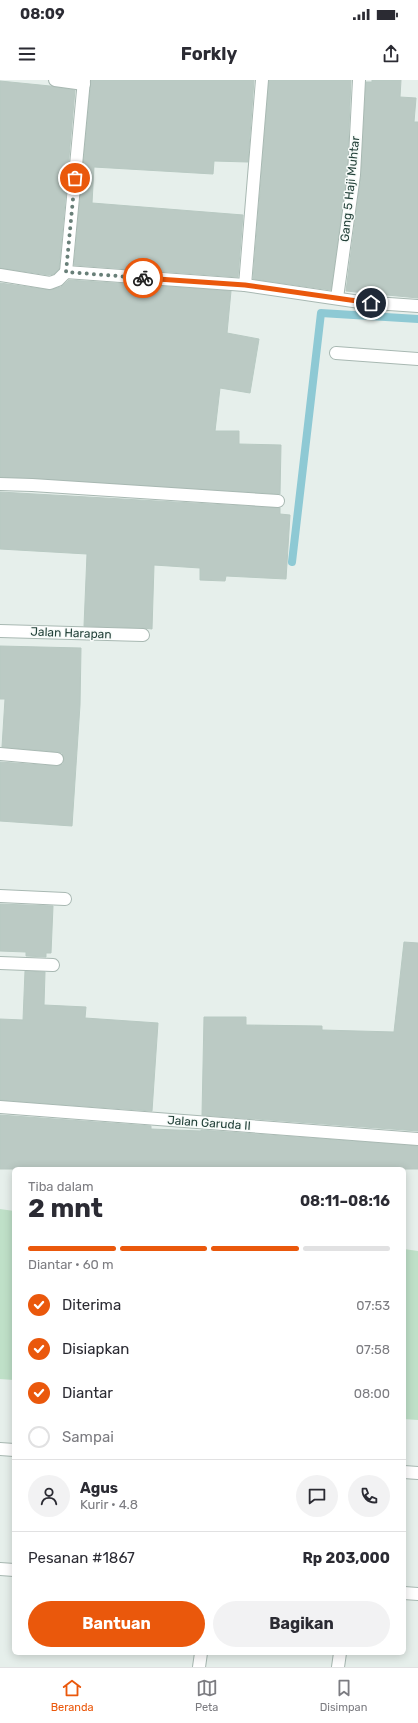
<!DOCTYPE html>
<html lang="id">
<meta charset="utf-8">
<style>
:root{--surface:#fff;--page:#f2f2f3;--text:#2b2b33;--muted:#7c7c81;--line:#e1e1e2;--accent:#ea580c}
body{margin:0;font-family:Rubik,sans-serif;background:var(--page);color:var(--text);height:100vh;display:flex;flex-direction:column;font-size:15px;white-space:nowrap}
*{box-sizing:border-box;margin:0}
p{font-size:13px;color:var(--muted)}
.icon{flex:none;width:22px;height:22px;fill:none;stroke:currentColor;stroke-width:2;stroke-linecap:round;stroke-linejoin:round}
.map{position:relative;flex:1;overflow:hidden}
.drawer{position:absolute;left:12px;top:1087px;width:394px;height:488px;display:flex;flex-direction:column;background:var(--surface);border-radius:6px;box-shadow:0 2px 10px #0003}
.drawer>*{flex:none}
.pin{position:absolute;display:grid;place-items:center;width:34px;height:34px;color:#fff;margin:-17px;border:2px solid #fff;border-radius:50%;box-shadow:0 1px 4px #0007}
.courier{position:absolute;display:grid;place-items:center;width:40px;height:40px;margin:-20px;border:3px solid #ea580c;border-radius:50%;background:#fff;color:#222;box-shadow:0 1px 5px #0007}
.head em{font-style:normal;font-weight:700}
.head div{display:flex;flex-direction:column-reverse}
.head{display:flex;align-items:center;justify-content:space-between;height:68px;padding:0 16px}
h1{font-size:26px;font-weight:700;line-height:30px}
.bar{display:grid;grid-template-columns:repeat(4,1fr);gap:6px 4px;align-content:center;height:48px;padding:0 16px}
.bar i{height:5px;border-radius:3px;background:var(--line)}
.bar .on{background:var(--accent)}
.bar p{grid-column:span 4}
.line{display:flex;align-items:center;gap:10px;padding:0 16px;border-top:1px solid var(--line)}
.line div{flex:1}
.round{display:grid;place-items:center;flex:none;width:42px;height:42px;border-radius:21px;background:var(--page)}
ol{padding:0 16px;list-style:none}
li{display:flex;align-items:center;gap:12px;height:44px}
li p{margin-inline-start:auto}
li .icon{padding:4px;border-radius:50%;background:var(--accent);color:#fff;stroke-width:4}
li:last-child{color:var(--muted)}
li i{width:22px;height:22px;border:2px solid var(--line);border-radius:50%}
.button{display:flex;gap:8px;margin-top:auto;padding:8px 16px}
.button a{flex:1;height:46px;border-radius:24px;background:var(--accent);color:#fff;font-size:16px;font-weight:700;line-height:46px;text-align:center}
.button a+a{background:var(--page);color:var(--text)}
.status{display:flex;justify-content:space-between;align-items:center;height:28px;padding:0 20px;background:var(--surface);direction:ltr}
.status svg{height:11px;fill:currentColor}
header{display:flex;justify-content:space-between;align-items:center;height:52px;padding:0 16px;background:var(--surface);font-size:18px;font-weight:700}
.menu{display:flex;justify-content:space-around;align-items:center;height:56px;border-top:1px solid var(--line);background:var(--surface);font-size:11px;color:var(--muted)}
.menu a{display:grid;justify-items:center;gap:2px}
.menu .on{color:var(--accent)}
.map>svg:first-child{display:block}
</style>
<div class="status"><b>08:09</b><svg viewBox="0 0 49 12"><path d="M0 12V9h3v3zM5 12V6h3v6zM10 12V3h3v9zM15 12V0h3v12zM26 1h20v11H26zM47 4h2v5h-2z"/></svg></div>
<header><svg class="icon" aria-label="menu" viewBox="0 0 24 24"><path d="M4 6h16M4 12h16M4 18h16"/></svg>Forkly<svg class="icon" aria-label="share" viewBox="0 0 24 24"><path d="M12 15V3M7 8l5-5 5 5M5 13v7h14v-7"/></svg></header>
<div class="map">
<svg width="418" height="1587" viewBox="0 0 418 1587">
<rect width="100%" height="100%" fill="#e6efeb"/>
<g fill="#bfe0c8">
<polygon points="0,1129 14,1131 14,1300 0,1299"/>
<polygon points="404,1169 418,1171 418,1340 404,1339"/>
</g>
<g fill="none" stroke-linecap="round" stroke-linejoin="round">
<polyline stroke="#8ec9d4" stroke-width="8" points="292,482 321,233 418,239"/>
</g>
<g fill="#bbcac4" stroke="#b8c9c2">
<polygon points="91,0 254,0 248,82 214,81 213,94 94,87 92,123 243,135 238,197 74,185"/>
<polygon points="269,0 351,0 347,94 331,210 253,199"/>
<polygon points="372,0 401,0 400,17 416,18 414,42 418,42 418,218 346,211 361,96 366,2 372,2"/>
<polygon points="0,1 50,6 75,10 59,189 54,194 49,195 0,188"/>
<polygon points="69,200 231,211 227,253 259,259 250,313 220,308 215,351 239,351 239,364 281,365 280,414 0,397 0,203 49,210 61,207"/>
<polygon points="0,412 280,428 280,434 290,435 286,499 226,496 225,501 200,500 200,488 154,485 152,549 143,548 84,546 87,474 0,469"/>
<polygon points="0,566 81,568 80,625 72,746 0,741 0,682 56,686 63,684 64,679 62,673 58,672 2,667 5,619 0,619"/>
<polygon points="0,824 53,826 51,873 46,873 46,877 26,876 26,872 0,871"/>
<polygon points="404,862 418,863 418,1051 202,1035 204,937 246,937 246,945 322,946 322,950 394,952"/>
<polygon points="25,891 45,892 44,925 86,927 85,938 158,943 152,1031 0,1020 0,939 23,940"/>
<polygon points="0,1035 151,1046 151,1049 201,1051 201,1050 418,1066 418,1089 0,1089"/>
</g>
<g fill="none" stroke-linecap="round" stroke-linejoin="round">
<defs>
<g id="minor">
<polyline points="55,0 84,4"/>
<polyline points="66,192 245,205 360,222 418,226"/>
<polyline points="66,192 84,0"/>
<polyline points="0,195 50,203 58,200 66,192"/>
<polyline points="245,205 262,0"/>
<polyline points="337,218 354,95 359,0"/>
<polyline points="336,273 418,279"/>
<polyline points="0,404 32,405 278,421"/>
<polyline points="0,551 143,555"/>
<polyline points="0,674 57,679"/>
<polyline points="0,816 65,819"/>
<polyline points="0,883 53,885"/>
<polyline points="0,1027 418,1059"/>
<polyline points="0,1369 14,1370"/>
<polyline points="404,1392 418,1393"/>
<polyline points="0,1489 14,1490"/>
<polyline points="404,1513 418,1514"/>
<polyline points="199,1587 201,1573"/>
<polyline points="338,1587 340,1573"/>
</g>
</defs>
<use href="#minor" stroke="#a8b8b2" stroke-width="14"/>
<use href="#minor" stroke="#fff" stroke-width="12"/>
</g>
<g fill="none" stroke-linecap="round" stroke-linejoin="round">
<polyline stroke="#687f78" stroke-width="4" stroke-dasharray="0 7.2" points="75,98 66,192 143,198"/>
<polyline stroke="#ea580c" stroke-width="5" points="143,198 245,205 371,223"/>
</g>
<g text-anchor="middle" stroke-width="3" stroke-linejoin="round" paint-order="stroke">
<g font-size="12" fill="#24423a" stroke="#f7fbf9">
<text transform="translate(350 109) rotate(-84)" y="4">Gang 5 Haji Muhtar</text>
<text transform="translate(71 553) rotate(2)" y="4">Jalan Harapan</text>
<text transform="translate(209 1043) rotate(4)" y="4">Jalan Garuda II</text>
</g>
</g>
</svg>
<div class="pin" style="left:75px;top:98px;background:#ea580c"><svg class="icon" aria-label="bag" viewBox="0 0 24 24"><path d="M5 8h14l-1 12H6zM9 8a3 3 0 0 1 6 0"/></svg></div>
<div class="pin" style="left:371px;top:223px;background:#1f2937"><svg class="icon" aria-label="home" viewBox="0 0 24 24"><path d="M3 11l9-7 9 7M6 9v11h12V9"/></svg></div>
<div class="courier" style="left:143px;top:198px"><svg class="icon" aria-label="bike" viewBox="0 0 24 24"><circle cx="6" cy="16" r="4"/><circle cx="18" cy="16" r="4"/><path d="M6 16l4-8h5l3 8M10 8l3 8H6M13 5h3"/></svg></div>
<section class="drawer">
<div class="head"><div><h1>2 mnt</h1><p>Tiba dalam</p></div><em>08:11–08:16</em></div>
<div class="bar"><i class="on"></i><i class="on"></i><i class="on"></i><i></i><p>Diantar · 60 m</p></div>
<ol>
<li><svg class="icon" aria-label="check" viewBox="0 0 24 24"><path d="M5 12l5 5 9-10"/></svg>Diterima<p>07:53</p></li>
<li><svg class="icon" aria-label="check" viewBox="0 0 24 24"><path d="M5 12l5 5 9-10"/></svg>Disiapkan<p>07:58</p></li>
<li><svg class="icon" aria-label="check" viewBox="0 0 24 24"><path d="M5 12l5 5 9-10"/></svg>Diantar<p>08:00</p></li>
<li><i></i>Sampai</li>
</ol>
<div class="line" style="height:72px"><a class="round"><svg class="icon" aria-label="person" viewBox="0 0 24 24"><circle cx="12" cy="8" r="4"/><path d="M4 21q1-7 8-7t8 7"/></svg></a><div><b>Agus</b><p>Kurir · 4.8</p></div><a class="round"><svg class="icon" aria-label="chat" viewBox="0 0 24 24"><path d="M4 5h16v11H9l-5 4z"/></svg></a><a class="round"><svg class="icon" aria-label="phone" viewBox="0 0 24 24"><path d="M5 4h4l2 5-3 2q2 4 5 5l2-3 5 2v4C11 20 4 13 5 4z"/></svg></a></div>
<div class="line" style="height:52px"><div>Pesanan #1867</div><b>Rp 203,000</b></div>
<div class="button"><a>Bantuan</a><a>Bagikan</a></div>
</section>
</div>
<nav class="menu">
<a class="on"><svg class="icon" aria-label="home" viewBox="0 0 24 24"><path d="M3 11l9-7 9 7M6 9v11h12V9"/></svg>Beranda</a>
<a><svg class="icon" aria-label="map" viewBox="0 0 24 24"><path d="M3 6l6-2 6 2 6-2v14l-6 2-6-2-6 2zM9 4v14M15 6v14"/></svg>Peta</a>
<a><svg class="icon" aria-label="saved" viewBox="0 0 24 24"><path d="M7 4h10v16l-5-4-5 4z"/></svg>Disimpan</a>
</nav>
